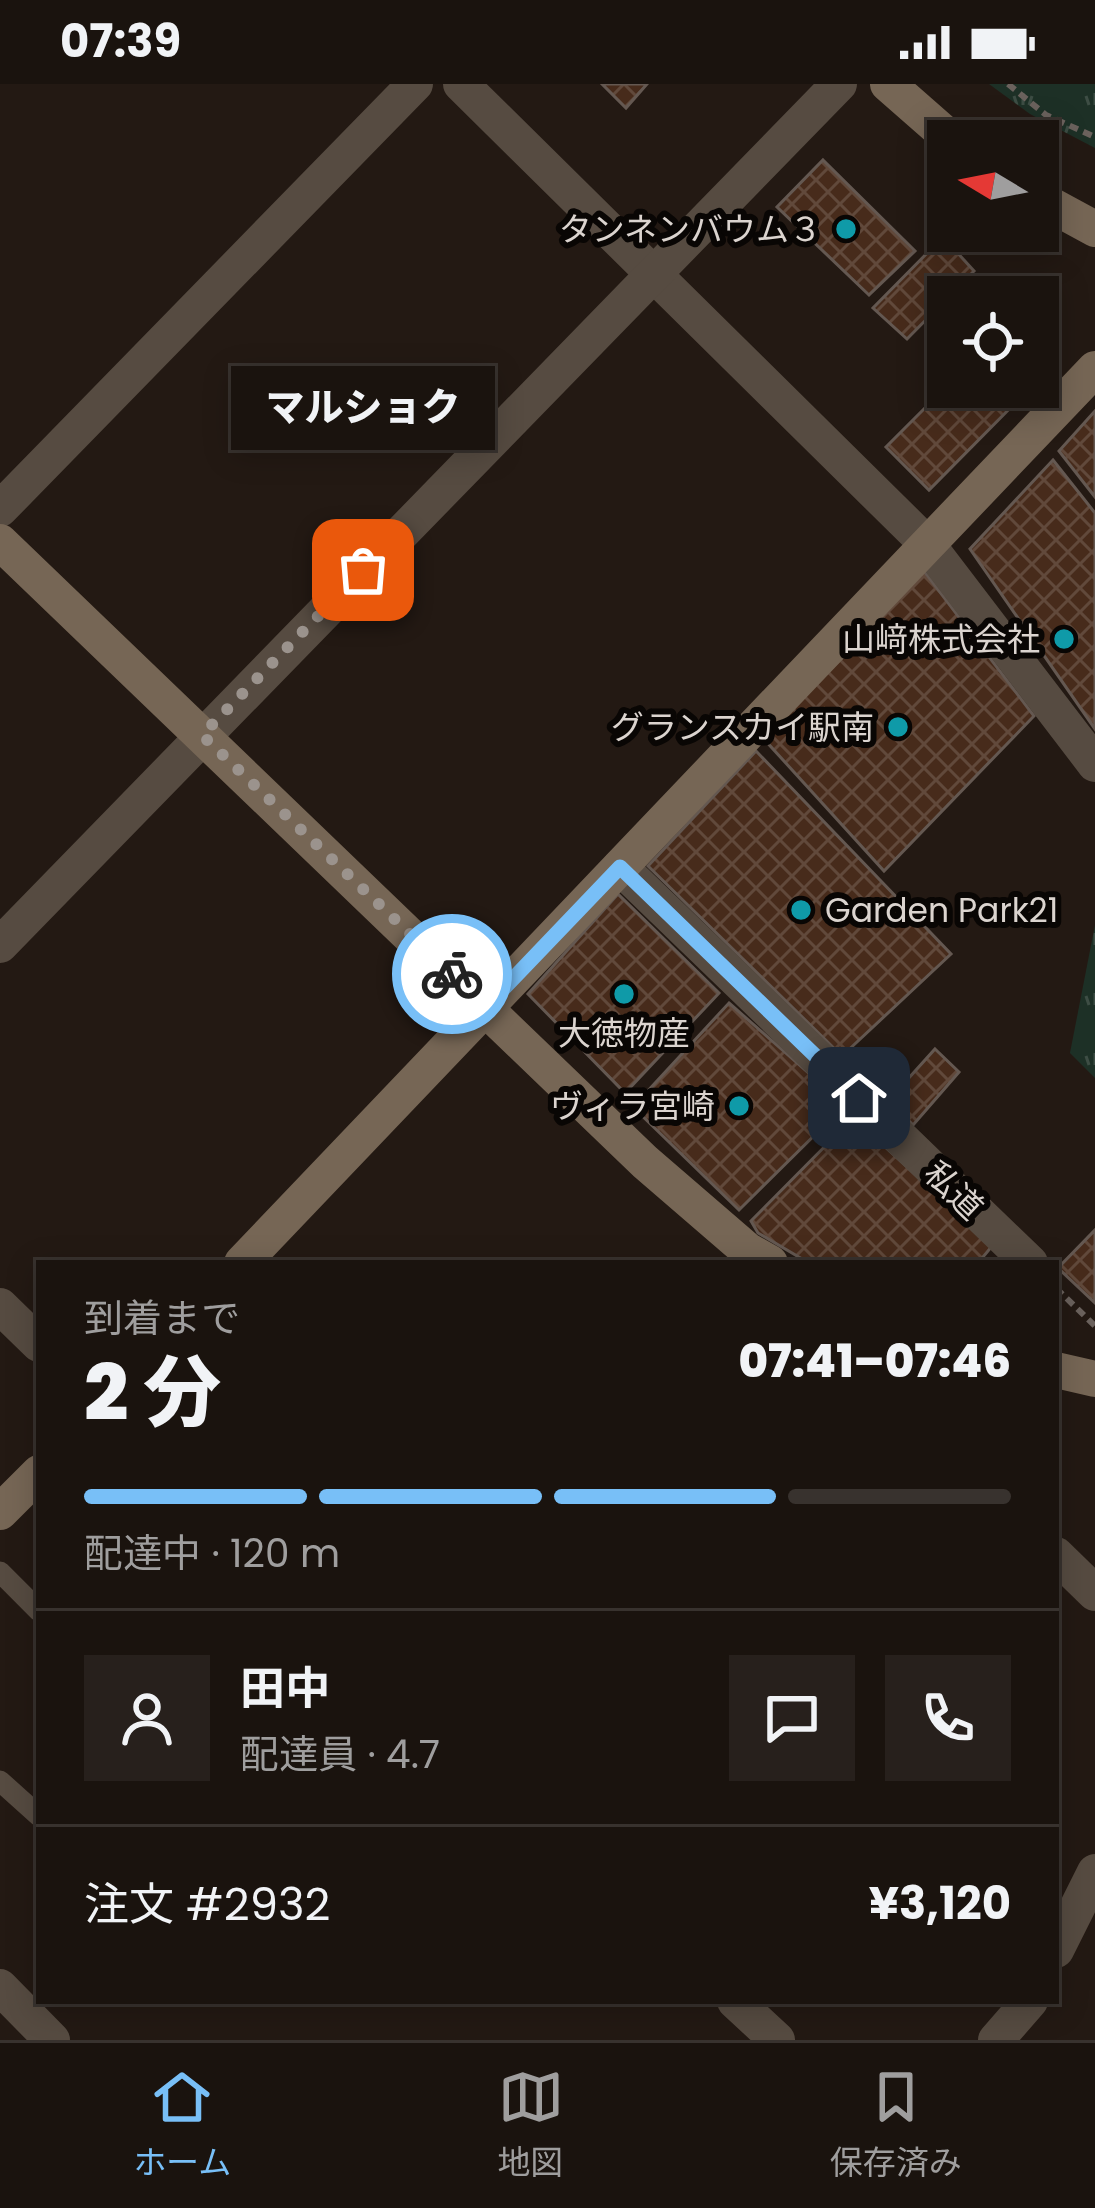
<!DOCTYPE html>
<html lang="ja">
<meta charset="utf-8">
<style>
:root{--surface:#1a130e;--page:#27201c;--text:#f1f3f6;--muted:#9f9e9e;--line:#38322e;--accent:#78bff7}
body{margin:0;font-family:Poppins,"Noto Sans JP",sans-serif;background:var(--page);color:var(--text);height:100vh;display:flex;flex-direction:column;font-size:45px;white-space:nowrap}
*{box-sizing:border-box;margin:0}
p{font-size:39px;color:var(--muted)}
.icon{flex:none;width:66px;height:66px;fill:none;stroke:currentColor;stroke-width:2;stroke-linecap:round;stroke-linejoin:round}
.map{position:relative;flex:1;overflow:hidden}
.panel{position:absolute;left:36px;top:1176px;width:1023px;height:744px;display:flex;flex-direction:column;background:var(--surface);border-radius:0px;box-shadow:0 6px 30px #0003,0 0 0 3px var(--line)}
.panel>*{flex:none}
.needle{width:78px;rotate:280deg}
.controls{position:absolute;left:927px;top:36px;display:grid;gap:24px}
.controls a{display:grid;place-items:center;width:132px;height:132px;border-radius:0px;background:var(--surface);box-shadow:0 6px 30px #0003,0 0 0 3px var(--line);font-size:60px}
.pin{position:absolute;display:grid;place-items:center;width:102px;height:102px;color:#fff;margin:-51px;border-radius:24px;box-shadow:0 6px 18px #0006}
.courier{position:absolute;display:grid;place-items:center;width:120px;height:120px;margin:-60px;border:9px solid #78bff7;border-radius:50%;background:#fff;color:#222;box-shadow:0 3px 15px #0007}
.bubble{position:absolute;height:84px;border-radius:0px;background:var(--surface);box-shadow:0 6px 30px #0003,0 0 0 3px var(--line);font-size:39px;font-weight:800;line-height:84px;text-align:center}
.overview em{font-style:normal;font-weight:800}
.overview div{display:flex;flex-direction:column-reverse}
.overview{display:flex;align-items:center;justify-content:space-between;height:204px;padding:0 48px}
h1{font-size:78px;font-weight:800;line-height:90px}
.bar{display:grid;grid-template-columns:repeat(4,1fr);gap:18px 12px;align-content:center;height:144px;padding:0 48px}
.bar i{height:15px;border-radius:9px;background:var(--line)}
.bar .on{background:var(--accent)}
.bar p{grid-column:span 4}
.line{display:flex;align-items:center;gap:30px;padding:0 48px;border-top:3px solid var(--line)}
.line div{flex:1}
.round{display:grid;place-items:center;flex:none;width:126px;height:126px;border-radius:0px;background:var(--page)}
.status{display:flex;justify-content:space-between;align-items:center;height:84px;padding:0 60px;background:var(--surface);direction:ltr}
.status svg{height:33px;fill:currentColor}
.tab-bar{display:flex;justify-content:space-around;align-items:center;height:168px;border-top:3px solid var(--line);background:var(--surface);font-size:33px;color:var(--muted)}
.tab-bar a{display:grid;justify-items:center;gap:6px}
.tab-bar .on{color:var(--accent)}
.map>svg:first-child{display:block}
</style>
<div class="status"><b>07:39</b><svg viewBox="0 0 49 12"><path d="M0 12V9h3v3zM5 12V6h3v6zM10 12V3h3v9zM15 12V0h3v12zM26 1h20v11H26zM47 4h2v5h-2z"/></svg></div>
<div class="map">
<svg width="1095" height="1956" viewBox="0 0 1095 1956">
<defs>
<pattern id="grass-tufts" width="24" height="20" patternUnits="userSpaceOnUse" patternTransform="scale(3)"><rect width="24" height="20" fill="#1d3026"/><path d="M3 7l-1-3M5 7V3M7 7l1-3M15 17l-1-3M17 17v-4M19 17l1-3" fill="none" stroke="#3d4d44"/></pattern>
<pattern id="building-cross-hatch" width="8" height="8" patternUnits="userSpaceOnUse" patternTransform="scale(3)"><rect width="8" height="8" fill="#472b1b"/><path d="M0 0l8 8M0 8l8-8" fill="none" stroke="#61493b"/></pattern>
</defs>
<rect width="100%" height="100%" fill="#231913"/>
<g fill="url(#grass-tufts)">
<polygon points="989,0 1095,0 1095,64 1030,30"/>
<polygon points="1095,841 1095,994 1070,969"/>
</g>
<g fill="url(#building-cross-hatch)" stroke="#645851" stroke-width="3">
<polygon points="602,0 647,0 626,24"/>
<polygon points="823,76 915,167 869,211 777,123"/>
<polygon points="943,153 974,187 907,255 873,224"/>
<polygon points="948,301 1031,303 929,406 886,363"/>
<polygon points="1095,327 1095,413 1059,367"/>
<polygon points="1053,376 1095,429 1095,645 970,465"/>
<polygon points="924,487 1034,632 884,787 763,654"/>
<polygon points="756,667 951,870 842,972 648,782"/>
<polygon points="618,810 719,909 625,1009 528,910"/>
<polygon points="729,919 845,1021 739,1126 633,1023"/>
<polygon points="935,965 959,988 913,1041 889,1016"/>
<polygon points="853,1034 993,1161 978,1179 809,1179 758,1149 751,1137"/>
<polygon points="1095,1146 1095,1219 1058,1184"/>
</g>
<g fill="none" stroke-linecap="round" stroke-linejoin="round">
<g stroke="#6b625d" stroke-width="6" stroke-dasharray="9 6" stroke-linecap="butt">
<polyline points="1008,0 1046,31 1095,53"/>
<polyline points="1056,1204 1095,1242"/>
</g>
<g stroke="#564b41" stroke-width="21">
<polyline points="0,1488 39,1527"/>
<polyline points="0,1697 39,1732"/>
</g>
<g stroke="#564b41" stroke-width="36">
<polyline points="461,0 927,460 1095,680"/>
<polyline points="0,425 415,0"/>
<polyline points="620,783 1030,1179"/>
<polyline points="0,861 839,0"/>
<polyline points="0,1222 39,1260"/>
<polyline points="1056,1471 1095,1509"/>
<polyline points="1056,1866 1095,1788"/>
<polyline points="0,1903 52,1956"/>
<polyline points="735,1917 777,1956"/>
<polyline points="996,1956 1030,1917"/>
</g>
<g stroke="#766655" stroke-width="36">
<polyline points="888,0 953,57"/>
<polyline points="1038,114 1095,145"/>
<polyline points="0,458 645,1078 747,1166 770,1179"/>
<polyline points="242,1179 1095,285"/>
<polyline points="1056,1286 1095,1295"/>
<polyline points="0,1428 39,1389"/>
</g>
</g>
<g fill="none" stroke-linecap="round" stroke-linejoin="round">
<polyline stroke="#9b938d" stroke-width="12" stroke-dasharray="0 21.6" points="363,486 202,651 452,890"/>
<polyline stroke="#78bff7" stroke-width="15" points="452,890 486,923 620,783 859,1014"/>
</g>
<g fill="#0f9aa8" stroke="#090604" stroke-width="4.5">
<circle cx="846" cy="145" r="12"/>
<circle cx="1064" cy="555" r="12"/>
<circle cx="898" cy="643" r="12"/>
<circle cx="801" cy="826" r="12"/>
<circle cx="624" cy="910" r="12"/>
<circle cx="739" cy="1022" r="12"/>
</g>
<g text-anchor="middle" stroke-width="12" stroke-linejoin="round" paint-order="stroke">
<g font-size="33" fill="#dbd4cf" stroke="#090604" text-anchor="end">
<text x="822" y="157">タンネンバウム３</text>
<text x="1040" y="567">山﨑株式会社</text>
<text x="874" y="655">グランスカイ駅南</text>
<text x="825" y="838" text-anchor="start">Garden Park21</text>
<text x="624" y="961" text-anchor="middle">大徳物産</text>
<text x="715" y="1034">ヴィラ宮崎</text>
</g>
<g font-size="33" fill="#dbd4cf" stroke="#090604">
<text transform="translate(954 1106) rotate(44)" y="12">私道</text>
</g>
</g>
</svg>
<div class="controls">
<a><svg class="needle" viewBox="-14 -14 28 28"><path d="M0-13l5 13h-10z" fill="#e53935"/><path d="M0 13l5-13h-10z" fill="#9f9e9e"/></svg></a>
<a><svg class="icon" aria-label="locate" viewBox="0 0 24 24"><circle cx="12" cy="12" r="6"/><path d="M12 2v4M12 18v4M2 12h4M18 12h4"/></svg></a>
</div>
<div class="pin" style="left:363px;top:486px;background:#ea580c"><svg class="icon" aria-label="bag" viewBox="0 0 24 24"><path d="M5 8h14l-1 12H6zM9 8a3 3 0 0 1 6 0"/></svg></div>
<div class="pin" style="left:859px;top:1014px;background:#1f2937"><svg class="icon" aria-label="home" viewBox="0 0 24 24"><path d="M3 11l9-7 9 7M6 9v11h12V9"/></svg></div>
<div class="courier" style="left:452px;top:890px"><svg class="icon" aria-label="bike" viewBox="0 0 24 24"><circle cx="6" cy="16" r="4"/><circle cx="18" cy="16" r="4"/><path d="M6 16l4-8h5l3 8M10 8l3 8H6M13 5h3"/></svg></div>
<div class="bubble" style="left:231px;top:282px;width:264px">マルショク</div>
<section class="panel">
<div class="overview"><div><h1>2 分</h1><p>到着まで</p></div><em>07:41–07:46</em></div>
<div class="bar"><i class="on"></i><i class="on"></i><i class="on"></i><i></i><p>配達中 · 120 m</p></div>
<div class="line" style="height:216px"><a class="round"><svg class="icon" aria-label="person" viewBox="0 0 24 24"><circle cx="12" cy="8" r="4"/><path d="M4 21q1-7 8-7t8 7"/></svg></a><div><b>田中</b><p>配達員 · 4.7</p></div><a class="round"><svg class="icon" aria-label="chat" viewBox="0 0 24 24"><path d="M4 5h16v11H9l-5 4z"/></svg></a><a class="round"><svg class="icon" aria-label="phone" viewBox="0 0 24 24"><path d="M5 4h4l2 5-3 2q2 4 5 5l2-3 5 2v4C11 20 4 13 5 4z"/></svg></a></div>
<div class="line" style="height:156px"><div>注文 #2932</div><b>¥3,120</b></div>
</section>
</div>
<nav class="tab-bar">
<a class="on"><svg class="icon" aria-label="home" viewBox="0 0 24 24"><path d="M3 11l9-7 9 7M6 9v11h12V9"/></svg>ホーム</a>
<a><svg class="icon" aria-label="map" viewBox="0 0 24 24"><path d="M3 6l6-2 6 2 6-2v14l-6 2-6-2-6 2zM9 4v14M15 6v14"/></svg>地図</a>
<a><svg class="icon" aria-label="saved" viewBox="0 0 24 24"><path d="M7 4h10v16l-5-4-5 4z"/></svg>保存済み</a>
</nav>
